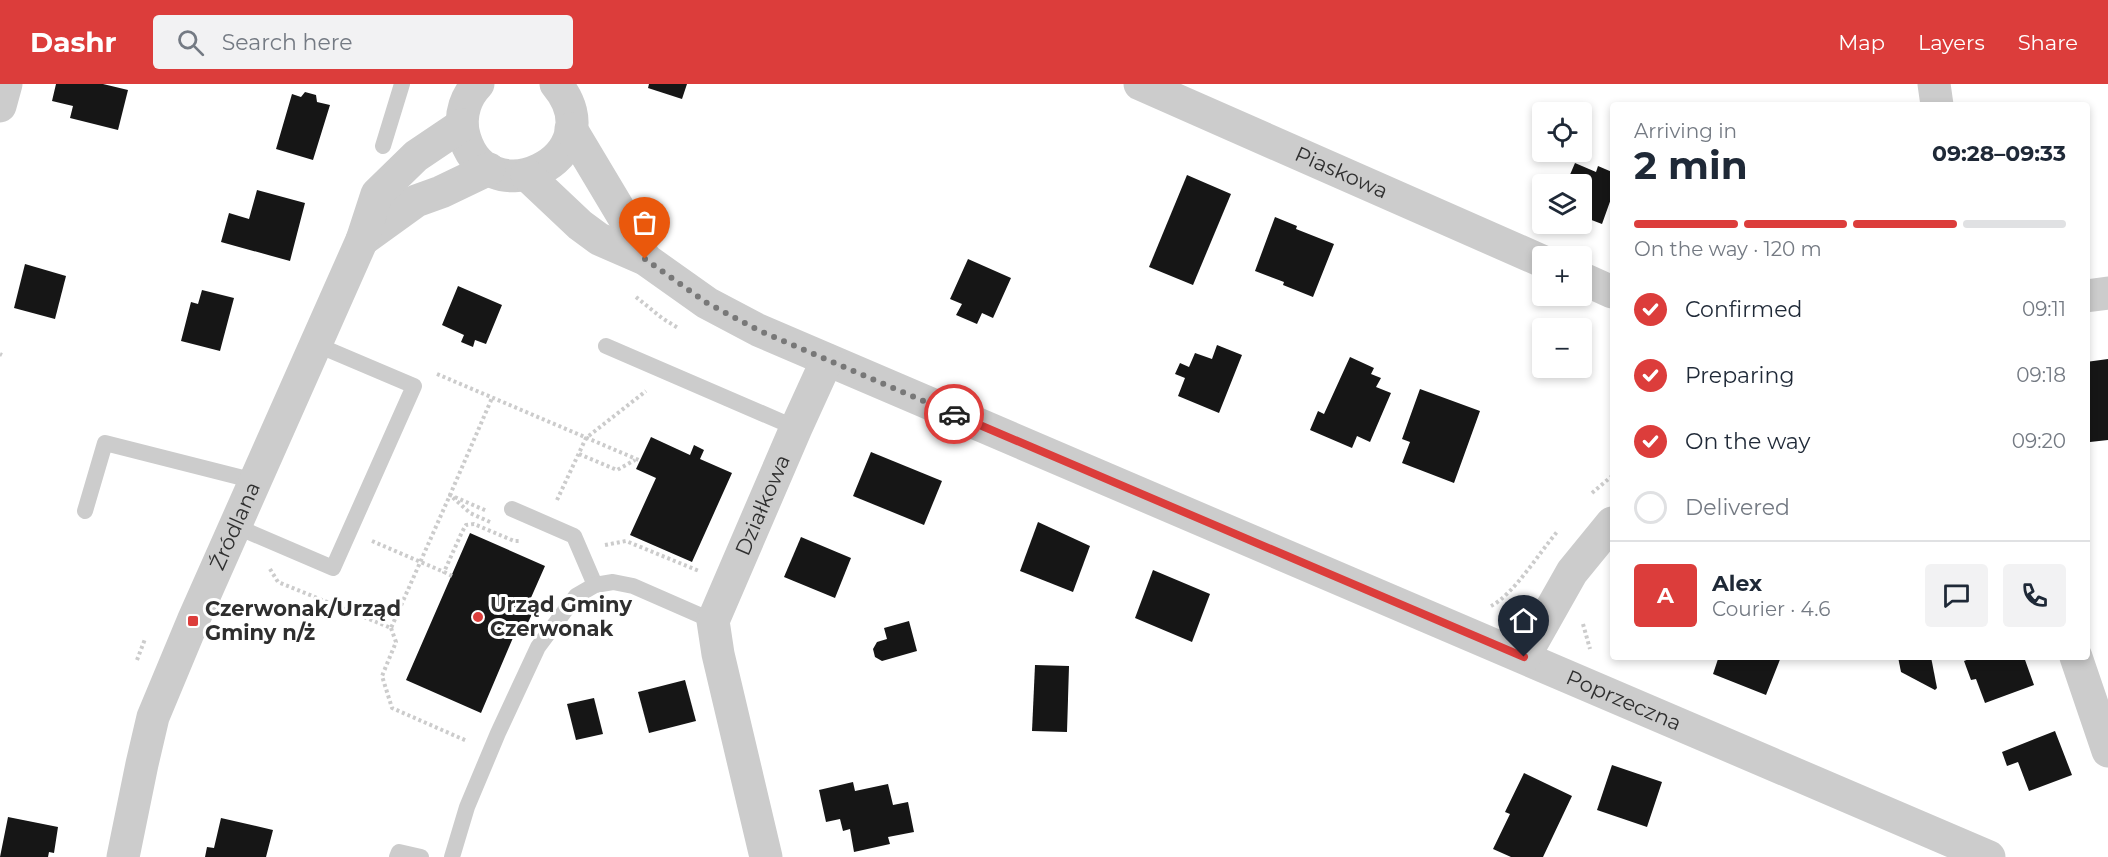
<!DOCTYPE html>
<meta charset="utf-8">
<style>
:root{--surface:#fff;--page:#f2f2f3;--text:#1f2937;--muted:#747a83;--line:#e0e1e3;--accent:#dc3d3b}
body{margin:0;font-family:Montserrat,sans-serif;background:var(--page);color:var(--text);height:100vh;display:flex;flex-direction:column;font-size:22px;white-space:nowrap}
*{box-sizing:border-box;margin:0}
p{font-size:20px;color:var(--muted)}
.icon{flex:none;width:33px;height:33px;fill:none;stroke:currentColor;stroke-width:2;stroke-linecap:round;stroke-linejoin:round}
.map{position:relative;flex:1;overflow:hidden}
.side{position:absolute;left:1610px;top:18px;width:480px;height:558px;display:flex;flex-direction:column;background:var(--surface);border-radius:6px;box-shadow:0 3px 9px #0003}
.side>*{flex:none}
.fabs{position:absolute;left:1532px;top:18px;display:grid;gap:12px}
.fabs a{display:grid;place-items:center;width:60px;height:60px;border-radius:6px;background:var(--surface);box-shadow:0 3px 9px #0003;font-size:30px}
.pin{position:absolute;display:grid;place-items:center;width:51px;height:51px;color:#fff;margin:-62px -26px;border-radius:50% 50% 50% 0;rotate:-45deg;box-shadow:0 0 6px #0007}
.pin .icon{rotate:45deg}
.courier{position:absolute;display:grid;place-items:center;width:60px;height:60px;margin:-30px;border:4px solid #dc3d3b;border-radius:50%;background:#fff;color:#222;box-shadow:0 2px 8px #0007}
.headline em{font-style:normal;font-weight:700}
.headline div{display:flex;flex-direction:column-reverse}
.headline{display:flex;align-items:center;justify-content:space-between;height:102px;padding:0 24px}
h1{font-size:39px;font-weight:700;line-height:45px}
.bar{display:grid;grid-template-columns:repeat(4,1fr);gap:9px 6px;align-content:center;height:72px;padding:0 24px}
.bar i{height:8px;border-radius:4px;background:var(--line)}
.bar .selected{background:var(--accent)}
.bar p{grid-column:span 4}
.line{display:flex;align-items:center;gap:15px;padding:0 24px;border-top:2px solid var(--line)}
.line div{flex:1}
.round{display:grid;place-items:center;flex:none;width:63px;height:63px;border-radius:6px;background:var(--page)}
ol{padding:0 24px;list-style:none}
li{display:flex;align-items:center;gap:18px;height:66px}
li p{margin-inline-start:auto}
li .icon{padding:6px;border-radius:50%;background:var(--accent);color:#fff;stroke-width:4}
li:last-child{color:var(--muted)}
li i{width:33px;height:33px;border:3px solid var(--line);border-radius:50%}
header{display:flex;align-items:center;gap:36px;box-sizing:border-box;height:84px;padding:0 30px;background:var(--accent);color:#fff}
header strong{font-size:28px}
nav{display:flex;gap:33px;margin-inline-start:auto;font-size:21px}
.search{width:420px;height:54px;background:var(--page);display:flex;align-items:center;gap:15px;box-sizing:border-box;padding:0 21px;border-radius:6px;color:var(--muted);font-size:22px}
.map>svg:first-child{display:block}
</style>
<header>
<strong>Dashr</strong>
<div class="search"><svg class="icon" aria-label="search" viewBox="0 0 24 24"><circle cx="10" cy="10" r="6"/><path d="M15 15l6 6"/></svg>Search here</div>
<nav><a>Map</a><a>Layers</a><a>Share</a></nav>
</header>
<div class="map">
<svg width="2108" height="773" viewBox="0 0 2108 773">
<rect width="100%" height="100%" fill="#fff"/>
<g fill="#161616">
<polygon points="56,0 103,0 128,6 118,46 70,34 73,22 52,17"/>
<polygon points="649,0 687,0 682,15 648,4"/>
<polygon points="305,8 316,11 317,18 330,21 313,76 276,65 292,10 301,13"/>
<polygon points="1575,79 1596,88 1598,82 1612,88 1612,112 1602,140 1581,132 1581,100 1566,100"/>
<polygon points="1187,91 1231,110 1193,201 1149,183"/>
<polygon points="257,106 305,119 290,177 221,158 229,129 249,135"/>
<polygon points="1275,133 1297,142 1296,145 1334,160 1313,213 1283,201 1284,198 1255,187"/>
<polygon points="968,175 1011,194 993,234 982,229 977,240 956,231 962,220 950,215"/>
<polygon points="25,180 66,192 55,235 14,224"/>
<polygon points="458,202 502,221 486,260 475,256 473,263 461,258 464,251 442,241"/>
<polygon points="202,206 234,214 220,267 181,257 191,218 198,220"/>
<polygon points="1217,261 1242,271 1219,329 1178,312 1185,294 1175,290 1180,279 1189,283 1195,269 1212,275"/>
<polygon points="1350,273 1374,284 1371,290 1381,294 1376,303 1391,309 1370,358 1357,352 1352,364 1310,346 1318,327 1324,330"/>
<polygon points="2108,275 2108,356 2090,358 2086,335 2086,278"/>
<polygon points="1420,305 1480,327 1454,399 1402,379 1410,358 1402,355"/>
<polygon points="651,353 690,371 694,361 704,366 700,375 732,389 692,478 630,451 656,394 636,385"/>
<polygon points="871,368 942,397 924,441 853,412"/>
<polygon points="1038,438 1090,462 1073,508 1020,487"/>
<polygon points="470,449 545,482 526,525 533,528 525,545 518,542 481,629 406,596"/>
<polygon points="801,453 851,474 835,514 784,493"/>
<polygon points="1153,486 1210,510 1192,558 1135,534"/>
<polygon points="909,537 917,567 882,577 875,573 873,565 877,558 887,555 884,544"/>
<polygon points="1714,573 1781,573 1766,611 1713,590 1718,575"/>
<polygon points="1898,573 1931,573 1937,604 1935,606 1901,588"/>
<polygon points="1974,573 2024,573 2034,601 1985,619 1976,595 1971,596 1964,577"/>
<polygon points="1035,581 1069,582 1067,648 1032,647"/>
<polygon points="685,596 696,637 649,649 638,608"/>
<polygon points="594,614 603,650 576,656 567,620"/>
<polygon points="2055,647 2072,691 2029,707 2018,678 2007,682 2002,668"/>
<polygon points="1612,681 1662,698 1647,743 1597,726"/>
<polygon points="1524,689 1572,712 1543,773 1511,773 1493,765 1510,730 1505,728"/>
<polygon points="853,698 855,707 888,700 893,721 908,718 914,748 888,753 890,760 854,768 850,745 843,747 840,735 826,738 819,706"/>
<polygon points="8,733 58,743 54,769 49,768 48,773 0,773"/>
<polygon points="221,734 273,746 266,773 205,773 207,763 214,764"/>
</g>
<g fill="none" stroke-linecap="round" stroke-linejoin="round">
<g stroke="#ccc" stroke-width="4" stroke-dasharray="3 3" stroke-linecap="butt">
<polyline points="636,213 662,234 678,244"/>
<polyline points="0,270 2,271"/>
<polyline points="437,290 641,377"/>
<polyline points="579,370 617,386 635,376"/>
<polyline points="1592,409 1612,392"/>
<polyline points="557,416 586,354 646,307"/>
<polyline points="490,438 470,429 450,411 492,314"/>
<polyline points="372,457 444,488"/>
<polyline points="605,461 626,457 699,487"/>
<polyline points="270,485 278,498 391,544 450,411 487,427"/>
<polyline points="452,492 444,488 462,448 466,441 474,440 514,457 519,457"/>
<path d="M1491,522C1514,510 1539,469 1557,448"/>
<polyline points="1583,540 1590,565"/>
<polyline points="391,544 396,558 382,592 392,624 467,657"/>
<polyline points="137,576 145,555"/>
</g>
<g stroke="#ccc" stroke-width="16">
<polyline points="383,62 402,0"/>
<polyline points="606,262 796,344"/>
<polyline points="512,425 574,452 595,501"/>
<polyline points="85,427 105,359 255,397"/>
<polyline points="235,442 333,484 414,302 315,260"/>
<polyline points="397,773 399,768 421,773"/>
<polyline points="452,773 467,723 498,649 538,563 576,512 595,501 613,498 633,502 713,537"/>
</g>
<g stroke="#ccc" stroke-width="33">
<path d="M478,0C466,12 460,30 463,47C482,138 618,74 556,0"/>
<path id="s1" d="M1140,0L1542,177"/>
<polyline points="1934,0 1937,21"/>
<polyline points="0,22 6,0"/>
<polyline points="571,45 623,132 645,175"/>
<path id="s2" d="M527,91L580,141L599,155L645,175L707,219L758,246L1989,773"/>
<polyline points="362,156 416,117 441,108 489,85"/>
<polyline points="1581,194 1612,208"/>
<polyline points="2086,212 2108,209"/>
<polyline points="1524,573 1572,488 1612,439"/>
<polyline points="2076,573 2108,667"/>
<path id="s3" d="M123,773L142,680L153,633L193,537L362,156L377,110L416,72L462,41"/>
<path id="s4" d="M766,773L718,570L713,537L796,344L827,276"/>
</g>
</g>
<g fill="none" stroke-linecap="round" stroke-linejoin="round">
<polyline stroke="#787878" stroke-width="6" stroke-dasharray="0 10.8" points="645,175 707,219 758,246 954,330"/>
<polyline stroke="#dc3d3b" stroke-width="8" points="954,330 1524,573"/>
</g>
<g fill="#dc3d3b" stroke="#fff" stroke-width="2">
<circle cx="478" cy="533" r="6"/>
<rect x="187" y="531" width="12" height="12" rx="3"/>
</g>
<g text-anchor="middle" stroke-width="6" stroke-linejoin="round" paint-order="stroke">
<g font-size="21" fill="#2f2f2f" stroke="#fff">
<text dy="7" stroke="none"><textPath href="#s1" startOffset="220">Piaskowa</textPath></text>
<text dy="7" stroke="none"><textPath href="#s4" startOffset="368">Działkowa</textPath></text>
<text dy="7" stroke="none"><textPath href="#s3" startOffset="351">Źródlana</textPath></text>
<text dy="7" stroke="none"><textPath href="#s2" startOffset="1222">Poprzeczna</textPath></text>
</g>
<g font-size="21" font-weight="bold" fill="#2f2f2f" stroke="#fff" text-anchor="start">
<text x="490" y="528">Urząd Gminy<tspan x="490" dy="24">Czerwonak</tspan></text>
<text x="205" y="532">Czerwonak/Urząd<tspan x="205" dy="24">Gminy n/ż</tspan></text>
</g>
</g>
</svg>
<div class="fabs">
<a><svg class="icon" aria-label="locate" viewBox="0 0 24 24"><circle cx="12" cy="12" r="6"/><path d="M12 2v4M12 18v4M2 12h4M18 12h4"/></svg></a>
<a><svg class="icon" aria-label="layers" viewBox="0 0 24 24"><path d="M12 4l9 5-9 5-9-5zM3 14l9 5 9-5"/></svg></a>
<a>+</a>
<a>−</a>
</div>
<div class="pin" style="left:645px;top:175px;background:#ea580c"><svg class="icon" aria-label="bag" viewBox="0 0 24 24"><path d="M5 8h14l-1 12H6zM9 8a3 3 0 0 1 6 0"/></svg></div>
<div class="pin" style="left:1524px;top:573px;background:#1f2937"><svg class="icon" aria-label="home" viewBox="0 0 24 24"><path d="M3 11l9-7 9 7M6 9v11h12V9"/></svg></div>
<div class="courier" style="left:954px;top:330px"><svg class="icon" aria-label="car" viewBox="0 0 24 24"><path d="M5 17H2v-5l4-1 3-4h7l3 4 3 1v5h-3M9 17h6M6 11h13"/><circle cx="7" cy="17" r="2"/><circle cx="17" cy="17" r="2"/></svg></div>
<section class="side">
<div class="headline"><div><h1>2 min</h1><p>Arriving in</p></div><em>09:28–09:33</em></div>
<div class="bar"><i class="selected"></i><i class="selected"></i><i class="selected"></i><i></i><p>On the way · 120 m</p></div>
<ol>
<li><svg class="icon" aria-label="check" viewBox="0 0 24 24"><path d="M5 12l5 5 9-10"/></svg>Confirmed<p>09:11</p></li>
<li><svg class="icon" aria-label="check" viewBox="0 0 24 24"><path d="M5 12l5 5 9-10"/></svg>Preparing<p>09:18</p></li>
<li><svg class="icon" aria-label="check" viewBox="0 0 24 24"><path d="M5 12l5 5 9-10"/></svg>On the way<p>09:20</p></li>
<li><i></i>Delivered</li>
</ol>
<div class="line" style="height:108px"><b class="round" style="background:var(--accent);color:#fff">A</b><div><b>Alex</b><p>Courier · 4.6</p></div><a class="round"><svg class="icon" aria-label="chat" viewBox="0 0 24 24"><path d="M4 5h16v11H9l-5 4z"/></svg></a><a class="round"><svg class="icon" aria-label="phone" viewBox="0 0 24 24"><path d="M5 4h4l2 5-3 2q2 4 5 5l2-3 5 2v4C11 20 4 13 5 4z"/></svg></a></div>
</section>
</div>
